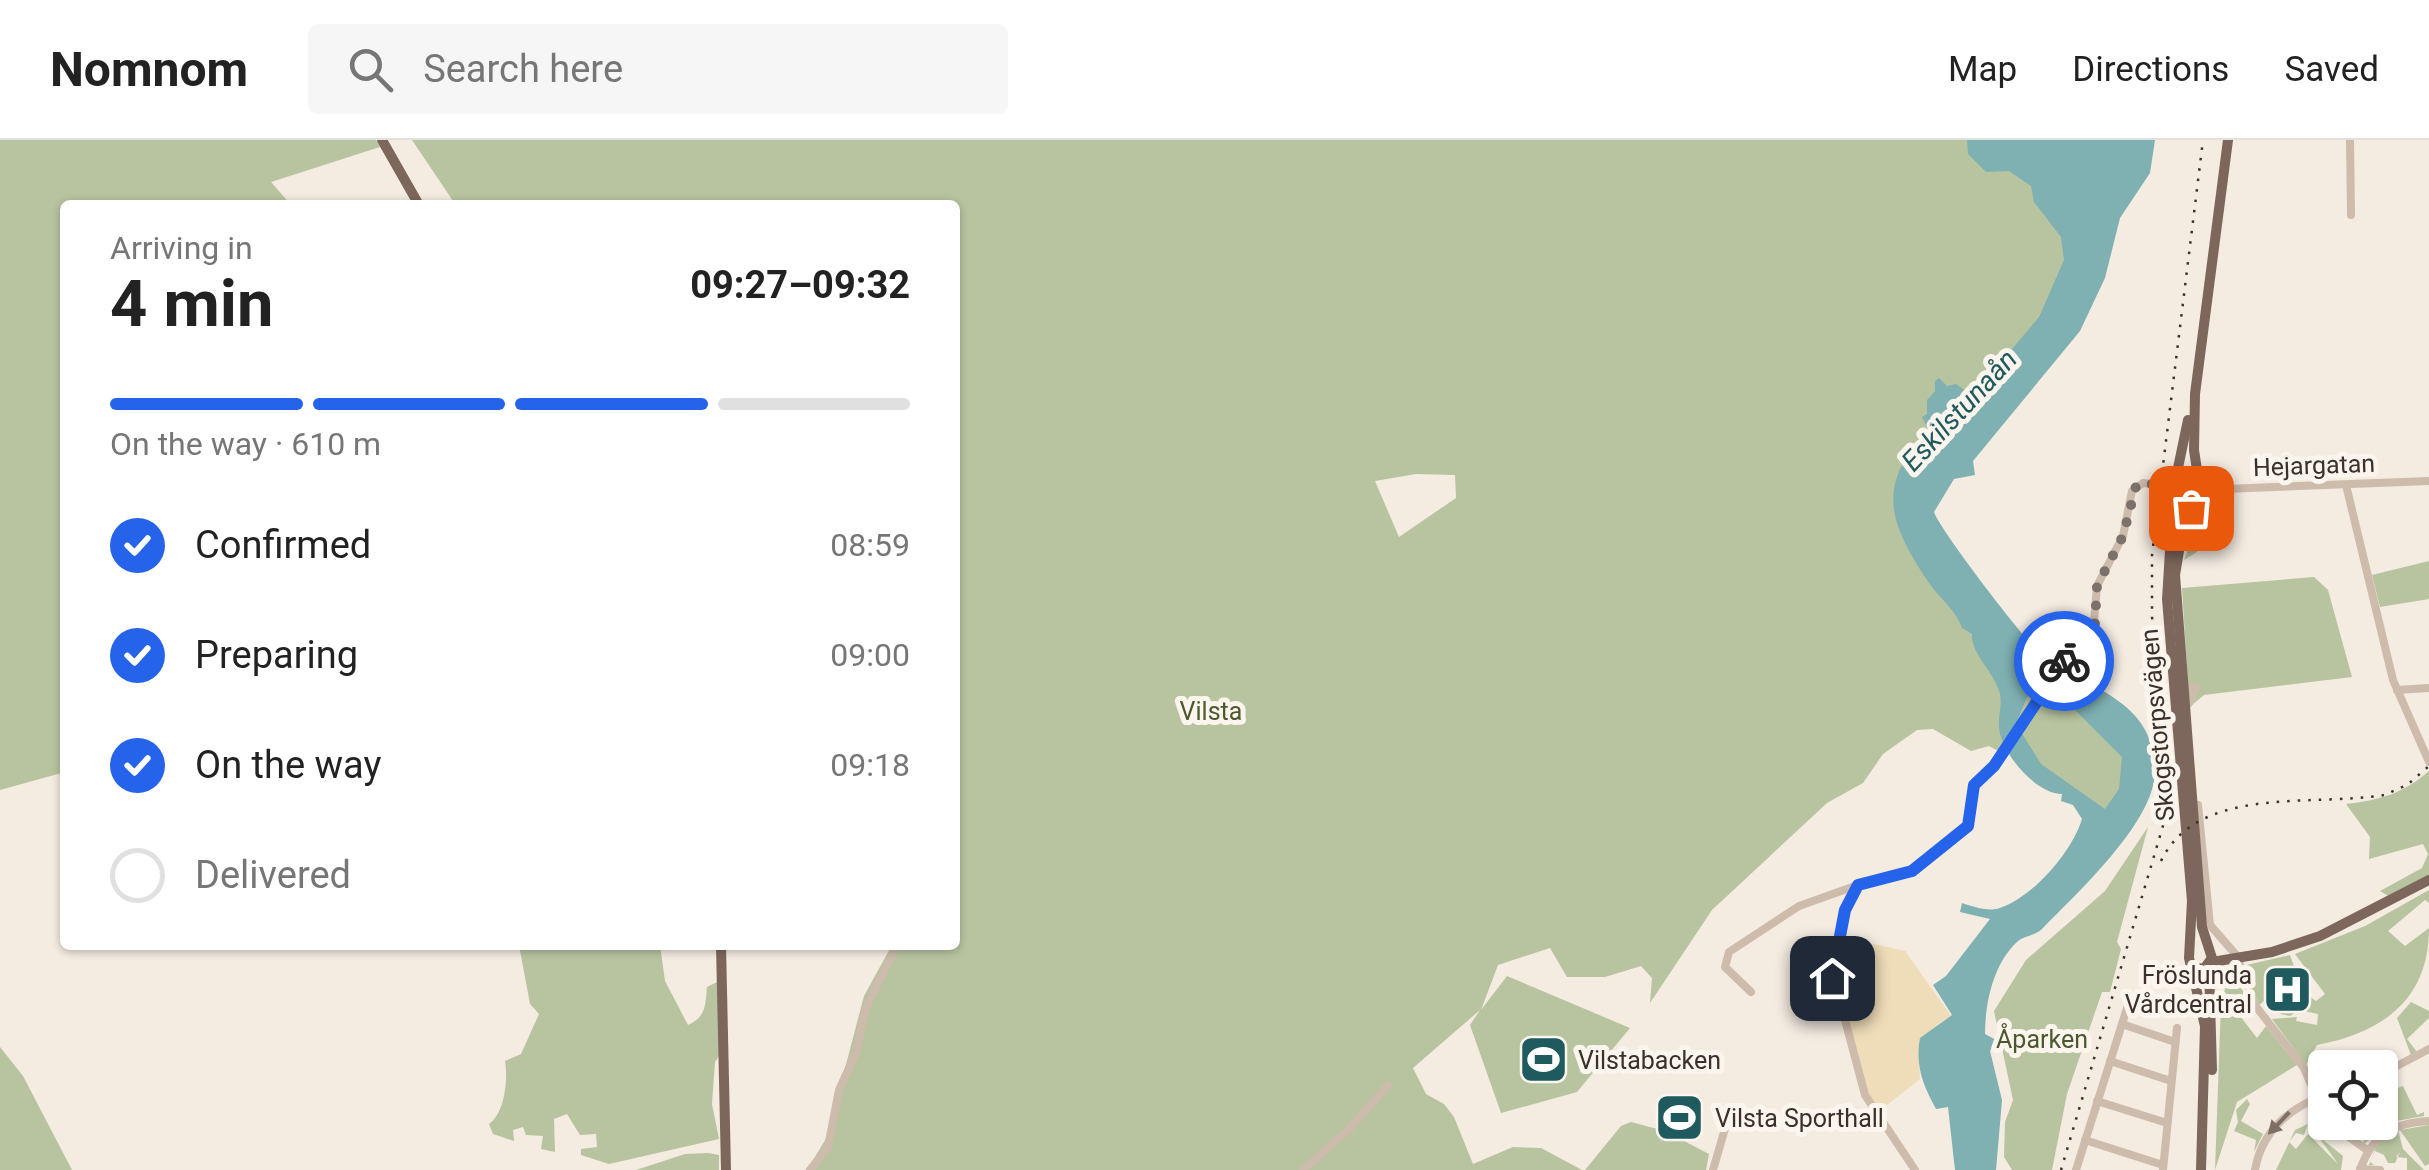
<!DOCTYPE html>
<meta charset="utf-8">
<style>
:root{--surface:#fff;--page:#f6f6f6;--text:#222;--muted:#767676;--line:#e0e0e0;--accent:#2563eb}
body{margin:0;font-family:Roboto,sans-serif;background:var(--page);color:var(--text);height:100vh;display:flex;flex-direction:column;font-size:38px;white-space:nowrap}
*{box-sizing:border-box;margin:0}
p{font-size:32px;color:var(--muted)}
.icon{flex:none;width:55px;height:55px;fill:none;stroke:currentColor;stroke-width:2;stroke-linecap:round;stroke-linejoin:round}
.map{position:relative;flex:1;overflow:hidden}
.side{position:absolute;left:60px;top:60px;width:900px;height:750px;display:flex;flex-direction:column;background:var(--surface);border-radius:10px;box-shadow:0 2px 8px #0004}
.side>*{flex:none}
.controls{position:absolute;left:2308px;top:910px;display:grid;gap:20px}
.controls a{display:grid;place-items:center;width:90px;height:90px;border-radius:10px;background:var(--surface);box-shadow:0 2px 8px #0004;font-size:50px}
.pin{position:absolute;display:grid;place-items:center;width:85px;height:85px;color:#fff;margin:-42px;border-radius:20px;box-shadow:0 5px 15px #0006}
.courier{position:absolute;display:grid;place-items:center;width:100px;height:100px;margin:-50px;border:8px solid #2563eb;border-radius:50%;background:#fff;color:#222;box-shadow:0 2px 12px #0007}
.summary em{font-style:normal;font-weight:700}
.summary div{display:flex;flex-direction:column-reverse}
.summary{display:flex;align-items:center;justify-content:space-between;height:170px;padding:0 50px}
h1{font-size:65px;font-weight:700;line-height:75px}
.bar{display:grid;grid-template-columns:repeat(4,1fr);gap:15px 10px;align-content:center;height:120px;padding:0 50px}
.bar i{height:12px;border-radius:8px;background:var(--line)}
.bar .current{background:var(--accent)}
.bar p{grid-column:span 4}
ol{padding:0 50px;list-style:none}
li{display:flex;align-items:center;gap:30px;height:110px}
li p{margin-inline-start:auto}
li .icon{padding:10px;border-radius:50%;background:var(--accent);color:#fff;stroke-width:4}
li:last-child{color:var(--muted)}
li i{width:55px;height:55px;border:5px solid var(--line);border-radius:50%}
header{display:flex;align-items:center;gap:60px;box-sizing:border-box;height:140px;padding:0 50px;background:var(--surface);border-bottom:2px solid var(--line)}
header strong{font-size:48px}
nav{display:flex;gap:55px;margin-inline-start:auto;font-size:35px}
.search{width:700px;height:90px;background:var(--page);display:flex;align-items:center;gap:25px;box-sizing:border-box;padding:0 35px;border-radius:10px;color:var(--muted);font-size:38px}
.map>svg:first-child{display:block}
</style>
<header>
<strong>Nomnom</strong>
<div class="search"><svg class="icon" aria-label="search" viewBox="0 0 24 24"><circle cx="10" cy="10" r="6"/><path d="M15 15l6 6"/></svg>Search here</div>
<nav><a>Map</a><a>Directions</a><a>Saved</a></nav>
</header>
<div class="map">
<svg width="2429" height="1030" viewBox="0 0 2429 1030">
<rect width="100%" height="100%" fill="#f4ebe1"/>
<g fill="#b8c4a0" fill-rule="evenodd">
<polygon points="0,0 376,0 380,7 271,42 291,65 65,65 65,632 0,650"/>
<path d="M412,0H2100L2072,155L1904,348L1921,405L2128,603L2130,664L2091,676L2009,592L1998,611L1989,606L1971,611L1933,589L1917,590L1883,614L1863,643L1827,663L1712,770L1650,863L1652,838L1641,826L1605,837H1567L1550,808L1498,825L1481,870L1507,836L1630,888L1577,952L1501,973L1470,885L1480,870L1413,928L1426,954L1444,964L1454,977L1473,1024L1513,1007L1541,1008L1582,1030H807L827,997L864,856L892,805H955V65L455,64ZM1416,334L1455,335L1456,358L1399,397L1375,341Z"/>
<polygon points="2209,355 2217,355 2214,370 2197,387 2197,412 2184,420"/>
<polygon points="2429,421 2429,459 2380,467 2372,435"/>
<polygon points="2314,437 2328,450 2352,537 2204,555 2192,565 2199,550 2188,545 2182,448"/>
<path d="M2429,631V736L2390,757L2380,751L2422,728L2428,714L2423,704L2369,719L2370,697L2346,664C2379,660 2403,654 2429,631Z"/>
<polygon points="2148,687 2117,802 2121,809 2110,852 2102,852 2067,954 2052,1030 2012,1030 2004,1017 2005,982 2013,960 1994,871 2026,820 2105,751"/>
<path d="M2429,750V763L2425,760L2388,791L2405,806L2429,788C2429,858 2385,892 2317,905L2306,925L2272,879L2297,877L2296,881L2317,885L2318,874L2299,870L2290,876L2280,874L2283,865L2289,872L2309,856L2316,861L2325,854L2295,814L2365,786Z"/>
<path d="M519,805H660L665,841L688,885C707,876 705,865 707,847L719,841L723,910L715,922L712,964L719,999L609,1024L581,1015V1009L597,1007L596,994L580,995L567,974L554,979L555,1012L541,1009L543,996L526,995L523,987L513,990L514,1001L493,994L489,984C505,973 508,940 505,921L521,914L539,874L530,864Z"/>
<polygon points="2290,815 2296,832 2292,835 2285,826 2265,842 2274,853 2259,865 2242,826"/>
<polygon points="2227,842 2240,846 2253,868 2247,872 2240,863 2234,868 2257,898 2266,886 2297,925 2237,962 2215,1030 2221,863"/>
<polygon points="2411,862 2429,871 2429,878 2407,899 2417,912 2411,915 2397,878"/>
<polygon points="0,907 23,936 72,1030 0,1030"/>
<polygon points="2403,946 2417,975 2424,972 2424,976 2391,982 2364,1004 2363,998 2385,981 2380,976 2380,954"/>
<polygon points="2247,959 2250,964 2241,981 2263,994 2254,1012 2256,1000 2234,991 2238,982 2236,970"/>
<polygon points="1631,982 1665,991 1709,1014 1706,1030 1585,1030 1621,986"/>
<polygon points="2308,984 2304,995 2296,993 2289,1002 2296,1009 2308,994 2338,1024 2318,996 2343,1016 2341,1030 2276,1030 2295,990"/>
<polygon points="2429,985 2429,1024 2425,1026 2400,990"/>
<polygon points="2398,990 2403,1009 2424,1030 2407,1030 2407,1018 2396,1017 2400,1012 2395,1023 2388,1023 2384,1015 2375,1011 2370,1022 2374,1025 2369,1025 2378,1002"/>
<polygon points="708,1013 719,1015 719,1030 636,1030 685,1014"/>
</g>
<path fill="#efdcb8" d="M1847,798L1905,811L1951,876C1923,891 1917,908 1920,939L1878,972L1868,954L1836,839Z"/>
<path fill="#7fb0b2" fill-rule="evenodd" d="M1967,0H2155L2150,33L2120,78L2105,138L2080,191L1973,321L1975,335L1954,339L1934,372C1938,387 2022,497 2038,511C2081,549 2154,555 2155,630C2156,681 2076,754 2043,788C2036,796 2024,795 2017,802C1993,824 1985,864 1985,894L1996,900L1990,911L2002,960L1996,1030H1955L1948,967L1936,969C1923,945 1915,926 1920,898L1952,875L1933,845L1946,836L1990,779L1960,772L1962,763C1974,767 1988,772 2000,768C2033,757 2072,712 2082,679L2073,665L2061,661L2062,654C2035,654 2000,611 1999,587C1998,573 2004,562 1998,548C1992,531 1970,511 1972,494L1962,488C1956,470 1940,459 1929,443C1890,384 1874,348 1928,289L1922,277L1927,274V260L1935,251V241L1939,238L1947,246L1956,244L1970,254L1979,248L2039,177L2064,120L2061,97L2034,62L2031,46L2009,31L1986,32L1968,14ZM2046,550L2073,568L2122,617L2119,649L2105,669L2041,624L2016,584L2027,557Z"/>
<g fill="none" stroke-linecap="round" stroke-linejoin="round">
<g stroke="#cdbbac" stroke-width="8">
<polyline points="2350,0 2351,75"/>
<polyline points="2346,345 2393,540 2429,622"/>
<polyline points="2200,350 2429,341"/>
<polyline points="2397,550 2429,548"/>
<polyline points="2188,557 2188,547 2196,548 2189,563"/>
<polyline points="2198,665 2210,785 2237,816 2254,864 2304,928 2325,979"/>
<polyline points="1751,852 1725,827 1729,812 1799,766 1858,745"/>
<polyline points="2122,884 2175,902"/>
<polyline points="2110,921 2171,941"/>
<polyline points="2380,935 2429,909"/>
<polyline points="2097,961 2167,983"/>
<polyline points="2328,982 2367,1010"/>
<polyline points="2085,1000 2163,1025"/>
<polyline points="2360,1029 2380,1030"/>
<polyline points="810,1030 828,1007 839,950 856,913 866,868 897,805"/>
<polyline points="1303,1030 1349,989 1388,945"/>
<polyline points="1713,1030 1728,978"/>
<polyline points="1915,1030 1865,955 1832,831 1845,770 1858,745 1912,731 1968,686 1975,645 1993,627 2038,559 2048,531 2092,505 2097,446 2123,396 2132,351 2143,343 2174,347"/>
<polyline points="2076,1030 2128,865"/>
<polyline points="2163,1030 2177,888"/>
<path d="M2255,1030C2262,990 2289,968 2325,955"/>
<path d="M2360,1030C2372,995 2393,983 2429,981"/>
</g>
<g stroke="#7d675c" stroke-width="10">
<polyline points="382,0 419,65"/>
<polyline points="2188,280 2174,347 2167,459 2192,761 2189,818 2205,886 2201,1030"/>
<polyline points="721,805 726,1030"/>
<polyline points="2212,822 2272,812 2320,796 2429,740"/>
<polyline points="2209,826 2212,930"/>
<polyline points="2192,827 2204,829 2212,818 2202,787 2175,435 2180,405 2200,350 2194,310 2195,254 2228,0"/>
</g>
<g stroke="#3b302b" stroke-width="2.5" stroke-dasharray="2.5 8" stroke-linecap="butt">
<path d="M2161,721C2198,644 2314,667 2384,655L2407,645L2429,626"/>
<polyline points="2061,1030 2165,679 2169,599 2152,477 2152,415 2203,0"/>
</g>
</g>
<defs><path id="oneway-solid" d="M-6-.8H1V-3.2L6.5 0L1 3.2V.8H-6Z" transform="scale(2.5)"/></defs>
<use fill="#7d6f65" href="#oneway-solid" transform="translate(2279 983) rotate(134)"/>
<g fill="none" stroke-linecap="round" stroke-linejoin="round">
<polyline stroke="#7c716b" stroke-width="10" stroke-dasharray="0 18" points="2064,521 2086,510 2094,500 2097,446 2123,396 2136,346 2143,343 2174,347 2180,359 2196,358 2191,368"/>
<polyline stroke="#2563eb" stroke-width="12" points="1832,838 1845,770 1858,745 1912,731 1968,686 1974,645 1994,626 2038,560 2048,531 2064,521"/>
</g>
<defs>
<symbol id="hospital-square" viewBox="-11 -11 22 22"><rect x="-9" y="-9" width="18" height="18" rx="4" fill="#1f5a5e" stroke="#fbf5ee"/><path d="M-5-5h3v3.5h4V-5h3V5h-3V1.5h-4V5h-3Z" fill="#fff"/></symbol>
<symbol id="stadium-square" viewBox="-11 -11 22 22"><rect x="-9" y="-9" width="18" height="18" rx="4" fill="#1f5a5e" stroke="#fbf5ee"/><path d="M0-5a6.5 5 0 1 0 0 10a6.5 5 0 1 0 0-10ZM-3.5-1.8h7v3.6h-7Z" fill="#fff"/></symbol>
</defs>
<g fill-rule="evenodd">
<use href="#hospital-square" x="2260" y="822" width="55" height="55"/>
<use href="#stadium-square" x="1516" y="892" width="55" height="55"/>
<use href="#stadium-square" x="1652" y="950" width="55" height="55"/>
</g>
<g text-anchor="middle" stroke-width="10" stroke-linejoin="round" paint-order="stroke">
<g font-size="25" fill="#3b302b" stroke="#fbf5ee">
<text transform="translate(2314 325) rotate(-2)" y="9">Hejargatan</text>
<text transform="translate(2157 585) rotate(-95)" y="9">Skogstorpsvägen</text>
</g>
<g font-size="25" fill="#4a5a2e" stroke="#fbf5ee">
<text x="1211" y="580">Vilsta</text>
<text x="2042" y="908">Åparken</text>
</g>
<g font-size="25" fill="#3b302b" stroke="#fbf5ee" text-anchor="start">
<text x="2252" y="844" text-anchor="end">Fröslunda<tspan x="2252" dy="29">Vårdcentral</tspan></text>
<text x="1578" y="929">Vilstabacken</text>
<text x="1715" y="987">Vilsta Sporthall</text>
</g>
<g font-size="28" font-style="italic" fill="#1f5a5e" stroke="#fbf5ee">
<text transform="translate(1959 270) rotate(-47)" y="10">Eskilstunaån</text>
</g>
</g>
</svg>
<div class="controls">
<a><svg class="icon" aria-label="locate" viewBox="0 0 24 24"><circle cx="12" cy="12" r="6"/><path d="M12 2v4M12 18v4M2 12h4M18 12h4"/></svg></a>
</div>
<div class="pin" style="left:2191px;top:368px;background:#ea580c"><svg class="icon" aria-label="bag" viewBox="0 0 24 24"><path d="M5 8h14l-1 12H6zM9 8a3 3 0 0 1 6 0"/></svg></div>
<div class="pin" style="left:1832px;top:838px;background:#1f2937"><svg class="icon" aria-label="home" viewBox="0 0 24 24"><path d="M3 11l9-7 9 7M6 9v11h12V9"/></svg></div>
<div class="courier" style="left:2064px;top:521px"><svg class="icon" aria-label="bike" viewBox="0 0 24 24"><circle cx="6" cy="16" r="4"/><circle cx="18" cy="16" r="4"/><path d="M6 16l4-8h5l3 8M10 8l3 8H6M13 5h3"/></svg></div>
<section class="side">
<div class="summary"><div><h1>4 min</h1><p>Arriving in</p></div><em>09:27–09:32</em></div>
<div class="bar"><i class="current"></i><i class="current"></i><i class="current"></i><i></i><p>On the way · 610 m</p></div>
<ol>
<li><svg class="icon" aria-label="check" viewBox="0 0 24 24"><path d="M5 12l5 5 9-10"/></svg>Confirmed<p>08:59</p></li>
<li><svg class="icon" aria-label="check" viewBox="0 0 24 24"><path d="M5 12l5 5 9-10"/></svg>Preparing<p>09:00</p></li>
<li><svg class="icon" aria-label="check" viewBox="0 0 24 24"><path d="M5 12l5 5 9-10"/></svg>On the way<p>09:18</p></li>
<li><i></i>Delivered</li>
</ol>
</section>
</div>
